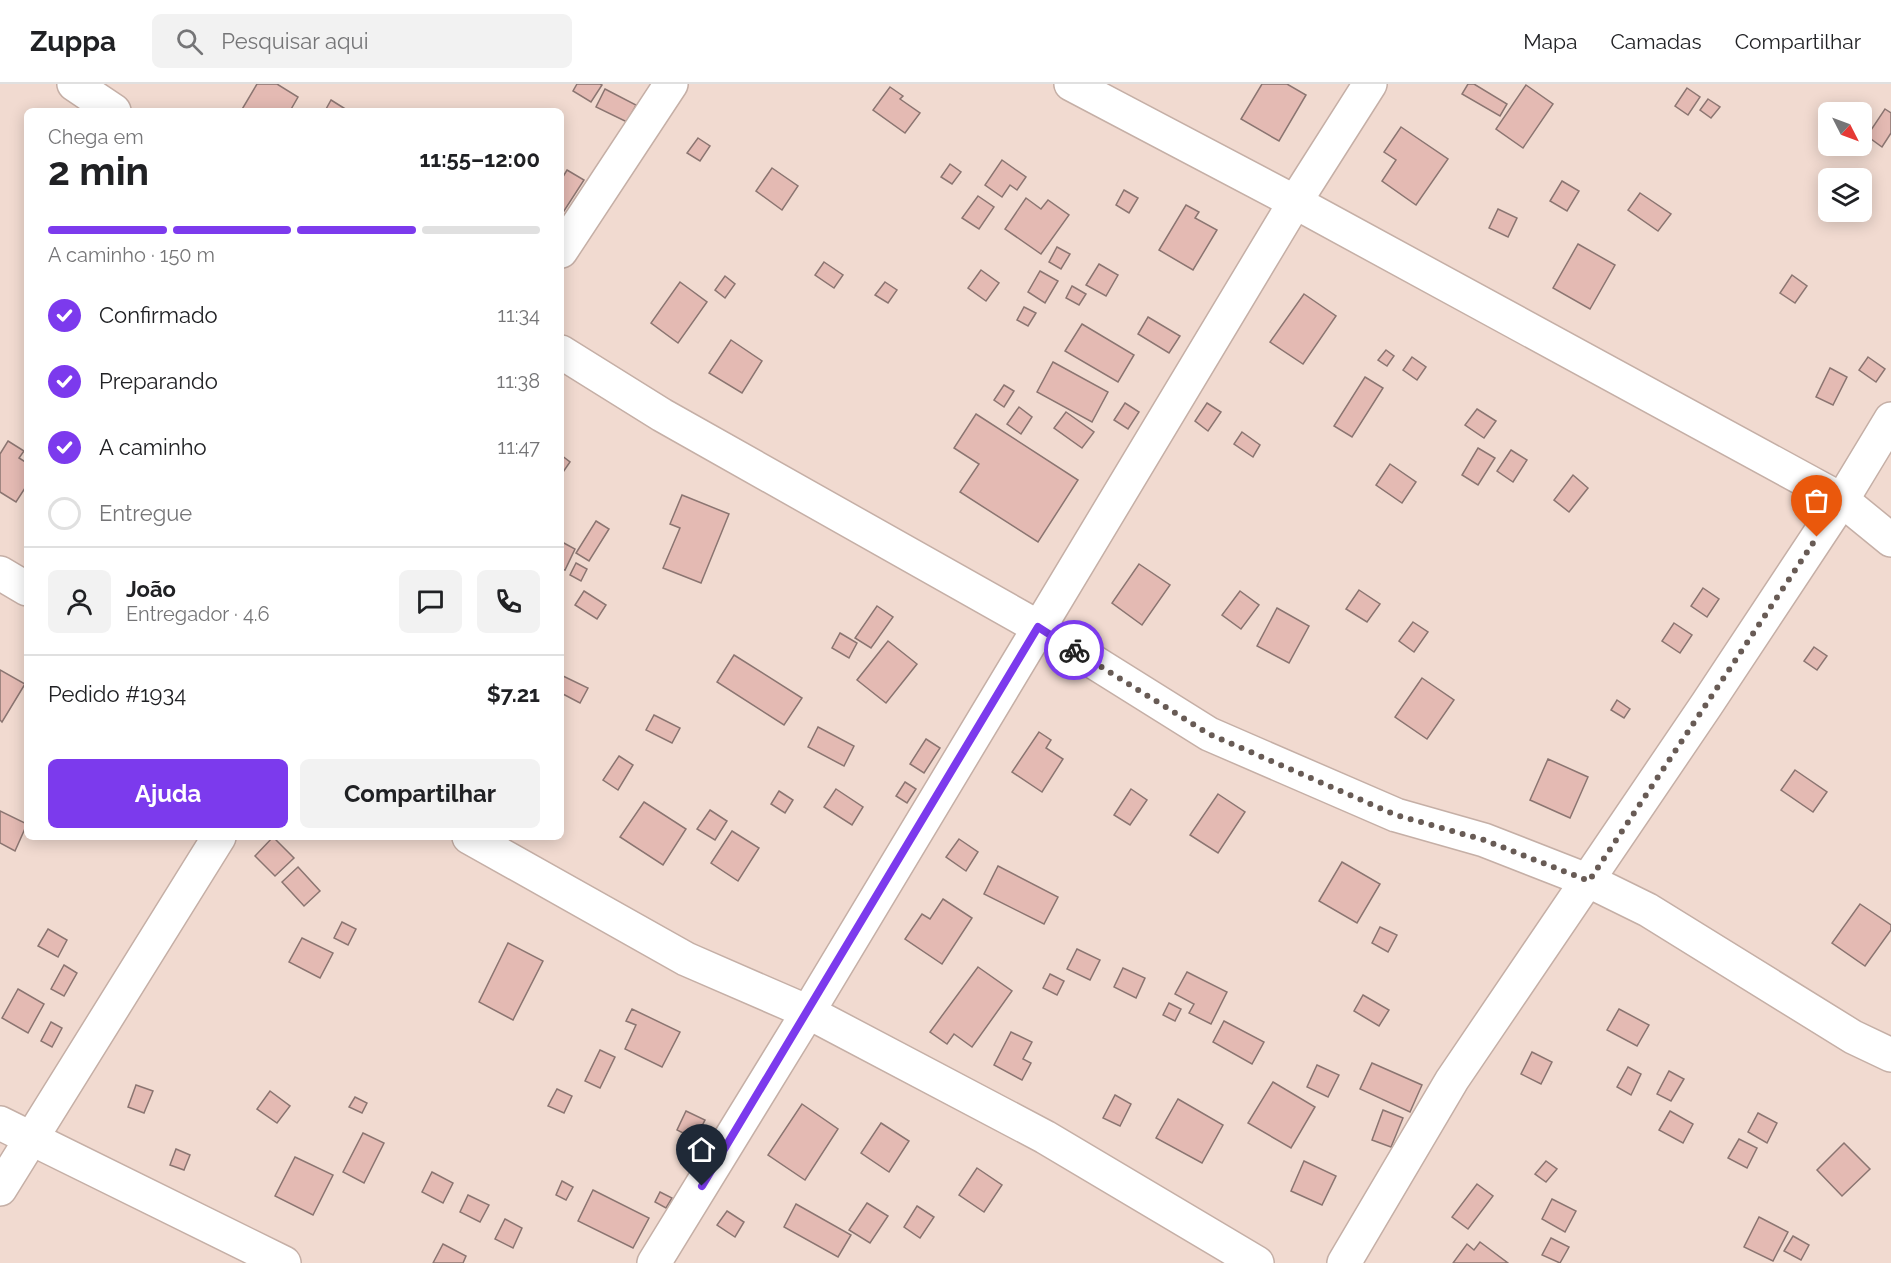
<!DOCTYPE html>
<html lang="pt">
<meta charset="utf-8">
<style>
:root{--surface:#fff;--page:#f2f2f2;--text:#202124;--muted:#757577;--line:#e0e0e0;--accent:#7c3aed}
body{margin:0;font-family:Raleway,sans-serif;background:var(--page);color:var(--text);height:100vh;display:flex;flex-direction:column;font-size:22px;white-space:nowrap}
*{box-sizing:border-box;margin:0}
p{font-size:20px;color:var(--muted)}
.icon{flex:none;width:33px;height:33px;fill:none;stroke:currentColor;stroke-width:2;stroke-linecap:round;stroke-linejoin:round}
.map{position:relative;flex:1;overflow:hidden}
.panel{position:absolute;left:24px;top:24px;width:540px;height:732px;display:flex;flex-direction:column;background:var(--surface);border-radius:9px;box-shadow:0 3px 15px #0003}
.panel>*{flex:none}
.needle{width:39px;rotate:132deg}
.controls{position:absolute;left:1818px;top:18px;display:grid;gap:12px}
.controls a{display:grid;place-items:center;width:54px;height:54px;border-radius:9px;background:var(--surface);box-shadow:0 3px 15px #0003;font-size:30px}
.pin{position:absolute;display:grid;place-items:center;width:51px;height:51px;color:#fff;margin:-62px -26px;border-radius:50% 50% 50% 0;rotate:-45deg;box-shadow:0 0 6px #0007}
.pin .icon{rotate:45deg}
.courier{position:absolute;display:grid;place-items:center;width:60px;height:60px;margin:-30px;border:4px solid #7c3aed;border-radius:50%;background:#fff;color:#222;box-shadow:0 2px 8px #0007}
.head em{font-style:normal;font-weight:700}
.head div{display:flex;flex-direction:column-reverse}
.head{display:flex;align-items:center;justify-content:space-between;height:102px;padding:0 24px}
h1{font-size:39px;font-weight:700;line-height:45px}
.bar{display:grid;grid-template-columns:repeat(4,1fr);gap:9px 6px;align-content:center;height:72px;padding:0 24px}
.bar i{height:8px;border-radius:4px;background:var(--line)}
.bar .current{background:var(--accent)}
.bar p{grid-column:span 4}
.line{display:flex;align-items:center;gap:15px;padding:0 24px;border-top:2px solid var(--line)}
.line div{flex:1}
.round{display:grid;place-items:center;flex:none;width:63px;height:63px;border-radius:9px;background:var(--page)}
ol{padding:0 24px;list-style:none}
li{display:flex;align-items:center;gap:18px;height:66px}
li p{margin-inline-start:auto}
li .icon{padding:6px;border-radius:50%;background:var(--accent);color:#fff;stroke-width:4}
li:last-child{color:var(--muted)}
li i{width:33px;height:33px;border:3px solid var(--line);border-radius:50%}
.action{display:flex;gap:12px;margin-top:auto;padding:12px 24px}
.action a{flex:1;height:69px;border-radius:9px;background:var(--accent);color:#fff;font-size:24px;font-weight:700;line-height:69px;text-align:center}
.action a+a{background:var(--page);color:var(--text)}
header{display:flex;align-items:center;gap:36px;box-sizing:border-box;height:84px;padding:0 30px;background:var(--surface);border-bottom:2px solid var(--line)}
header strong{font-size:28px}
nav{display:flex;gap:33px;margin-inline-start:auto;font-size:21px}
.search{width:420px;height:54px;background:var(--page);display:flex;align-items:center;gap:15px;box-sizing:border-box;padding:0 21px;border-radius:9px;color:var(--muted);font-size:22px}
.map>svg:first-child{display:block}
</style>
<header>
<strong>Zuppa</strong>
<div class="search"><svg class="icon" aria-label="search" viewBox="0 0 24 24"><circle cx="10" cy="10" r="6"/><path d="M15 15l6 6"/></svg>Pesquisar aqui</div>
<nav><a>Mapa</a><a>Camadas</a><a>Compartilhar</a></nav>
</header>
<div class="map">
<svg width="1891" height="1179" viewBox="0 0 1891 1179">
<rect width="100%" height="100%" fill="#f1dad0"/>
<g fill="#e4bab3" stroke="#8b7571" stroke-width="1.5">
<polygon points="257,0 277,0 298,13 290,27 241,27"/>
<polygon points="577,0 600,0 602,1 591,18 573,7"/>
<polygon points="1262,0 1287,0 1306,11 1279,57 1241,35"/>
<polygon points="1468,0 1474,0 1507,20 1500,32 1462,10"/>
<polygon points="1526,1 1553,20 1523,64 1496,45"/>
<polygon points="890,3 903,12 900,15 920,29 905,49 873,26"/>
<polygon points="1687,4 1700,13 1688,31 1675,22"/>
<polygon points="605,5 636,21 627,38 596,23"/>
<polygon points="1708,15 1720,23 1711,34 1700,26"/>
<polygon points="331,16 347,26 347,27 325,27"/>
<polygon points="1885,25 1891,29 1891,49 1882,63 1867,52"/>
<polygon points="1401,43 1448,75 1416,121 1382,97 1396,76 1384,68"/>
<polygon points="698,54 710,62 700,77 687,69"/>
<polygon points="1002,76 1026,93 1017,106 1010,101 1002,113 985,101"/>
<polygon points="950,80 961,88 952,100 941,93"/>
<polygon points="772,84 798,102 782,126 756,107"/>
<polygon points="567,86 584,96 564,127 561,125 561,96"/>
<polygon points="1562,97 1579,107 1567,127 1550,117"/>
<polygon points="1124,106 1138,114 1129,129 1116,121"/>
<polygon points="1640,109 1671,130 1658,147 1628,126"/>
<polygon points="978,112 994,123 979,145 962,134"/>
<polygon points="1026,114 1041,125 1048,116 1069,131 1041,170 1005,145"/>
<polygon points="1186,121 1199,128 1195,134 1217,146 1193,186 1159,166"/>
<polygon points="1498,125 1517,134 1508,153 1489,144"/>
<polygon points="1578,160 1615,181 1590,225 1553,204"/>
<polygon points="1057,163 1070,170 1061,185 1049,178"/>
<polygon points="824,178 843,191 834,204 815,191"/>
<polygon points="1099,180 1118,191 1106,212 1086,201"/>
<polygon points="981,186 999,199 986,217 968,204"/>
<polygon points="1040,187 1058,197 1045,219 1028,208"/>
<polygon points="1792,191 1807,202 1795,219 1780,209"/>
<polygon points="725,192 735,200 725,214 715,206"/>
<polygon points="680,198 707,218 678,259 651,239"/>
<polygon points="885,198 897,206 888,219 875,211"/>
<polygon points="1072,202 1086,210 1079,221 1066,214"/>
<polygon points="1304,210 1336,232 1303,280 1270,258"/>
<polygon points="1024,223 1036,229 1028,242 1017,236"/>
<polygon points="1148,233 1180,252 1169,269 1138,250"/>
<polygon points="1082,240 1134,271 1118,298 1065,267"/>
<polygon points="731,256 762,277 742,309 709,289"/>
<polygon points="1386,266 1394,272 1387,282 1378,276"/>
<polygon points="1412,273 1426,283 1417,296 1403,286"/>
<polygon points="1868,273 1885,285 1876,298 1859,286"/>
<polygon points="1053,278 1108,308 1092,338 1037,308"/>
<polygon points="1830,284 1847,293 1833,321 1816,313"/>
<polygon points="1365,293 1383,304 1352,353 1334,342"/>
<polygon points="1004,301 1014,307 1004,323 994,316"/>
<polygon points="1125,319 1139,328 1128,345 1114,336"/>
<polygon points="1207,319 1221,328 1208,347 1195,337"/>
<polygon points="1019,323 1032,333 1021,350 1007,340"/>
<polygon points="1477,325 1496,337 1484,354 1465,341"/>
<polygon points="1066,328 1094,348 1082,364 1054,344"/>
<polygon points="976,330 1078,396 1038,458 960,408 979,380 954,364"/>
<polygon points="1242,348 1260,361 1253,373 1234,360"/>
<polygon points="8,357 24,367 19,374 27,379 27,401 16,418 0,408 0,370"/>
<polygon points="1478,364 1495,374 1478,401 1462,391"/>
<polygon points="1511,366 1527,376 1513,398 1497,387"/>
<polygon points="561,371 570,378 561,391"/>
<polygon points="1390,380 1416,398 1402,419 1376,401"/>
<polygon points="1573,391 1588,404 1569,428 1554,416"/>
<polygon points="682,411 729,430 701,499 663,484 680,444 670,440"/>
<polygon points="596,437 609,445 589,477 576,469"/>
<polygon points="562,458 575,465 565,486 561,485"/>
<polygon points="576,479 587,485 581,497 570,491"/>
<polygon points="1139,480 1170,501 1142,541 1112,519"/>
<polygon points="1703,504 1719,515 1707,533 1691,522"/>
<polygon points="1359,506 1380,520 1367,538 1346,525"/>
<polygon points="584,507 606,521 597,535 575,521"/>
<polygon points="1240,507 1259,521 1241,545 1222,531"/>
<polygon points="877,522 893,533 871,564 855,554"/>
<polygon points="1277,524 1309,542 1289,579 1257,562"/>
<polygon points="1413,538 1428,548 1414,568 1399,557"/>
<polygon points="1674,539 1692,551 1680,569 1662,557"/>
<polygon points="840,549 857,559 849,574 832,564"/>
<polygon points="888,557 917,580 886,619 857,596"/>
<polygon points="1814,563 1827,572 1817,586 1804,577"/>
<polygon points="734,571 802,614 784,641 717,598"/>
<polygon points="0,586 25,600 2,638 0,636"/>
<polygon points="563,592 588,604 580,619 561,609"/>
<polygon points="1422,594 1454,616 1427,655 1395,633"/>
<polygon points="1617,616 1630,625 1624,634 1611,626"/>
<polygon points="654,631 680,644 672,659 646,646"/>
<polygon points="818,643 854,662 844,682 808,663"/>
<polygon points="1039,648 1051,656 1046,664 1063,675 1042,708 1012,688"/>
<polygon points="926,655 940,664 924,689 910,680"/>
<polygon points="619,672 633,681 618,706 603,696"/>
<polygon points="1548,675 1588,693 1570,734 1530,716"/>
<polygon points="1795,686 1827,708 1813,728 1781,706"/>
<polygon points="905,698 916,705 907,719 896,712"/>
<polygon points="836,705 863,723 852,741 824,723"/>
<polygon points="1131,705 1147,716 1130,741 1114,731"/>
<polygon points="779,707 793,716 785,729 771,720"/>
<polygon points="1218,710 1245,728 1218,769 1190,751"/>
<polygon points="644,718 686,745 663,781 620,753"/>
<polygon points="710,726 727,737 715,756 697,745"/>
<polygon points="0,727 27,740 15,767 0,759"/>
<polygon points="732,747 759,764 738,797 711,779"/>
<polygon points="273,753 294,774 275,792 255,772"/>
<polygon points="959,755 978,768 966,787 946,773"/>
<polygon points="1342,778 1380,800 1357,839 1319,817"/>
<polygon points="998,782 1058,813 1044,840 984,810"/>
<polygon points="298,783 320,807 304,822 282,798"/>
<polygon points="943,815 972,834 942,880 905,855 922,830 930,835"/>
<polygon points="1860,820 1891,841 1891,846 1865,882 1832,859"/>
<polygon points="342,838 356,845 348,861 334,854"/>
<polygon points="1380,843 1397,851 1388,868 1372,859"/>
<polygon points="48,845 67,856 58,873 38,862"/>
<polygon points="302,854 333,869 320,894 289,878"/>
<polygon points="508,859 543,877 513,936 479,918"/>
<polygon points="1077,865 1100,876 1090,896 1067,885"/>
<polygon points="64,881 77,889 64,912 51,905"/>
<polygon points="978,883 1012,907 972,963 954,950 947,960 930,948"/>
<polygon points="1123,884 1145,894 1136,914 1114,903"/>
<polygon points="1187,888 1227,908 1211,940 1189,929 1194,920 1175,910"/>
<polygon points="1050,890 1064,897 1057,911 1043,904"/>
<polygon points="18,905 44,920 28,949 2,934"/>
<polygon points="1363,911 1389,926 1379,942 1354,927"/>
<polygon points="1169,919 1181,925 1175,937 1163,931"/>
<polygon points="632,925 680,948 662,983 625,965 636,941 626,937"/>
<polygon points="1619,925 1649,941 1637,962 1607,946"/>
<polygon points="1224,937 1264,958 1252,980 1213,958"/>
<polygon points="51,938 62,944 52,963 41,957"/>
<polygon points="1011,948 1032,958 1023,975 1031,979 1022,996 994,981"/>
<polygon points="600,966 615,973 600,1004 585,997"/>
<polygon points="1532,968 1552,978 1541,1000 1521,990"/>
<polygon points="1372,979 1422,1001 1410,1028 1360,1005"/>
<polygon points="1317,981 1339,991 1328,1013 1307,1003"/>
<polygon points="1628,983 1641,990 1631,1011 1617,1003"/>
<polygon points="1669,987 1684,995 1671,1017 1657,1010"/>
<polygon points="1273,998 1315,1023 1291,1064 1248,1039"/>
<polygon points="136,1001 153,1007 144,1029 128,1023"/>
<polygon points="557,1005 572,1012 564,1029 548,1022"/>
<polygon points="270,1007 290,1022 277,1039 257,1025"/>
<polygon points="1115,1011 1131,1020 1120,1042 1103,1034"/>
<polygon points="355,1013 367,1019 362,1029 349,1023"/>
<polygon points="1178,1015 1223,1041 1202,1079 1156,1054"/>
<polygon points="802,1020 838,1045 805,1096 768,1071"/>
<polygon points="1383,1026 1403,1034 1391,1063 1372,1056"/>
<polygon points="686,1027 705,1036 695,1055 677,1046"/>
<polygon points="1670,1027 1693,1040 1683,1059 1659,1046"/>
<polygon points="1758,1029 1777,1039 1767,1059 1748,1048"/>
<polygon points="881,1039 909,1057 889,1088 861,1069"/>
<polygon points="363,1049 384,1059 364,1099 343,1088"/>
<polygon points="1739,1055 1757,1064 1747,1084 1728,1074"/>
<polygon points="1844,1059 1870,1085 1842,1112 1817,1086"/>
<polygon points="176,1065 190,1071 184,1086 170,1081"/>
<polygon points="295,1073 333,1091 313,1131 275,1112"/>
<polygon points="1304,1077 1336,1092 1322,1121 1291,1107"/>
<polygon points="1546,1077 1557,1085 1546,1098 1535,1090"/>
<polygon points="977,1084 1002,1101 984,1128 959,1111"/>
<polygon points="432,1088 453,1099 443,1119 422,1108"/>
<polygon points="562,1097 573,1103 566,1116 556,1111"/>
<polygon points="1477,1100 1493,1112 1468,1145 1452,1133"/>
<polygon points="593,1106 649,1134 633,1164 578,1137"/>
<polygon points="660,1108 672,1114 666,1124 655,1118"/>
<polygon points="468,1111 489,1121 480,1138 460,1128"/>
<polygon points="1552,1115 1576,1127 1565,1148 1542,1135"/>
<polygon points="867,1119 888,1132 870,1159 849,1146"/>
<polygon points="796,1120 851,1151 838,1173 784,1143"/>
<polygon points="917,1122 934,1133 920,1154 904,1143"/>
<polygon points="727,1127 744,1138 735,1153 717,1141"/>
<polygon points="1759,1133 1788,1148 1773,1177 1744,1163"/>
<polygon points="505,1135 522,1144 513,1164 495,1155"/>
<polygon points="1793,1152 1809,1161 1801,1176 1784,1167"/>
<polygon points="1551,1154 1569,1163 1560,1179 1542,1171"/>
<polygon points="1480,1158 1508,1179 1453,1179 1467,1160 1474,1166"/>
<polygon points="443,1160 466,1172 463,1179 433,1179"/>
</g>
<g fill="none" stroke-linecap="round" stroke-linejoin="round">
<defs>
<g id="street">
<polyline points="74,0 114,27"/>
<polyline points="1071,0 1295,118 1842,416 1891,456"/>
<polyline points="561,167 671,0"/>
<polyline points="561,268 662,331 1038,543 1209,650 1396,731 1484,756 1589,797 1648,826 1853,953 1891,971"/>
<polyline points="0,489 27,505"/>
<polyline points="469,753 686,875 808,928 1045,1053 1257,1179"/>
<polyline points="0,1039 284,1179"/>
<polyline points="0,1105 219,753"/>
<polyline points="654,1179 808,928 1295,118 1370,0"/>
<polyline points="1344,1179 1452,996 1707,620 1842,416 1891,335"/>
</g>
</defs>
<use href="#street" stroke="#c5afa6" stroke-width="36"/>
<use href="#street" stroke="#fff" stroke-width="33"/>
</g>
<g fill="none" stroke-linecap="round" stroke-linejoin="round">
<polyline stroke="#685b55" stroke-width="6" stroke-dasharray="0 10.8" points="1074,566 1209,650 1396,731 1484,756 1589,797 1817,453"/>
<polyline stroke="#7c3aed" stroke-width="8" points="702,1102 1038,543 1074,566"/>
</g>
</svg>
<div class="controls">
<a><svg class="needle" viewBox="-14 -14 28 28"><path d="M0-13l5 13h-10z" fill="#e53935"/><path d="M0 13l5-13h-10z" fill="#757577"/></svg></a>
<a><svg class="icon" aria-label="layers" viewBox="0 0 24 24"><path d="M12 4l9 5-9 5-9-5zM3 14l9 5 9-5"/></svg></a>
</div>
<div class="pin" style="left:1817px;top:453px;background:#ea580c"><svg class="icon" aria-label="bag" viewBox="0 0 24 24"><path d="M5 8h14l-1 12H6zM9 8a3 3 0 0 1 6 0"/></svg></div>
<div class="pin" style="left:702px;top:1102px;background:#1f2937"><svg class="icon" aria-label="home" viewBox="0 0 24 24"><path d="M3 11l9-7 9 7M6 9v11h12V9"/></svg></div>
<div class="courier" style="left:1074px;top:566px"><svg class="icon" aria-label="bike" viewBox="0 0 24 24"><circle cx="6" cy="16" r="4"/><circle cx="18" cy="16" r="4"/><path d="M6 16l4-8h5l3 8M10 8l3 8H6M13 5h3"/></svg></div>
<section class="panel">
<div class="head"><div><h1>2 min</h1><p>Chega em</p></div><em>11:55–12:00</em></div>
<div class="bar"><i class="current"></i><i class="current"></i><i class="current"></i><i></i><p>A caminho · 150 m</p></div>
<ol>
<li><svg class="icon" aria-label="check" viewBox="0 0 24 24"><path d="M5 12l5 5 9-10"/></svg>Confirmado<p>11:34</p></li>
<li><svg class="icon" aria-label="check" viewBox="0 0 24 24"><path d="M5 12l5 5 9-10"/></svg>Preparando<p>11:38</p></li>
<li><svg class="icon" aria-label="check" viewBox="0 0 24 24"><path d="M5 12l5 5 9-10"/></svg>A caminho<p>11:47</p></li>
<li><i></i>Entregue</li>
</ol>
<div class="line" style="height:108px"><a class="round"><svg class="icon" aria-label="person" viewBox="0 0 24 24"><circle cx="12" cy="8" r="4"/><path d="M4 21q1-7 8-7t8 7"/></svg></a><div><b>João</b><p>Entregador · 4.6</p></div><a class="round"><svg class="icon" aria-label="chat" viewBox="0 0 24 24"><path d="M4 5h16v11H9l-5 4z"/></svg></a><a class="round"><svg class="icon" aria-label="phone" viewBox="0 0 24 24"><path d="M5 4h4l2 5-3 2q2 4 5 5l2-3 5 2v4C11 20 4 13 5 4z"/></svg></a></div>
<div class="line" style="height:78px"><div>Pedido #1934</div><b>$7.21</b></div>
<div class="action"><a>Ajuda</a><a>Compartilhar</a></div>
</section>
</div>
